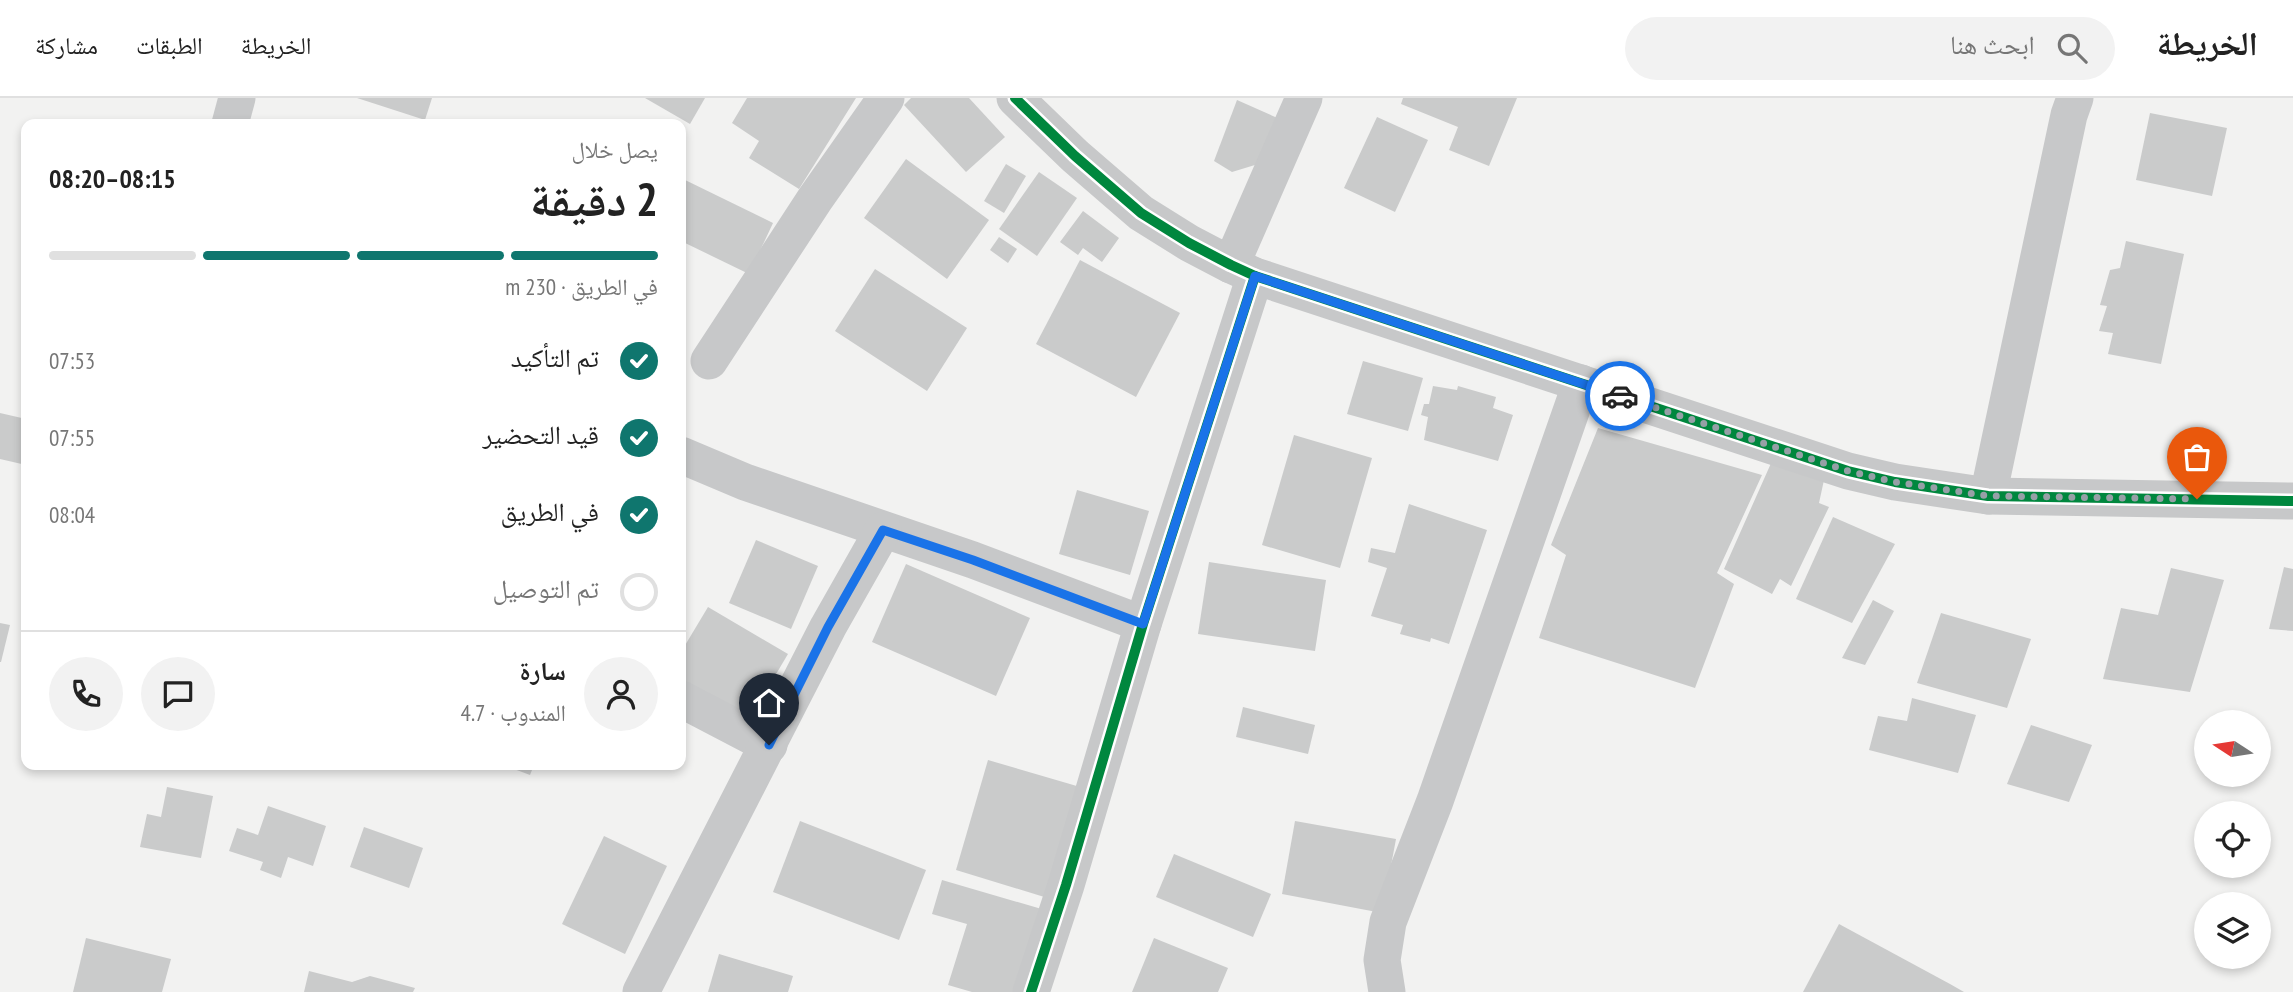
<!DOCTYPE html>
<html lang="ar">
<meta charset="utf-8">
<style>
:root{--surface:#fff;--page:#f2f2f2;--text:#222;--muted:#767676;--line:#e0e0e0;--accent:#0f766e}
body{margin:0;font-family:"PT Sans Narrow","Noto Naskh Arabic",sans-serif;background:var(--page);color:var(--text);direction:rtl;height:100vh;display:flex;flex-direction:column;font-size:26px;white-space:nowrap}
*{box-sizing:border-box;margin:0}
p{font-size:23px;color:var(--muted)}
.icon{flex:none;width:38px;height:38px;fill:none;stroke:currentColor;stroke-width:2;stroke-linecap:round;stroke-linejoin:round}
.map{position:relative;flex:1;overflow:hidden;direction:ltr}
.drawer{position:absolute;left:21px;top:21px;width:665px;height:651px;display:flex;flex-direction:column;background:var(--surface);border-radius:14px;box-shadow:0 4px 10px #0003;direction:rtl}
.drawer>*{flex:none}
.needle{width:46px;rotate:282deg}
.fabs{position:absolute;left:2194px;top:612px;display:grid;gap:14px}
.fabs a{display:grid;place-items:center;width:77px;height:77px;border-radius:50%;background:var(--surface);box-shadow:0 4px 10px #0003;font-size:35px}
.pin{position:absolute;display:grid;place-items:center;width:60px;height:60px;color:#fff;margin:-72px -30px;border-radius:50% 50% 50% 0;rotate:-45deg;box-shadow:0 0 7px #0007}
.pin .icon{rotate:45deg}
.courier{position:absolute;display:grid;place-items:center;width:70px;height:70px;margin:-35px;border:5px solid #1a73e8;border-radius:50%;background:#fff;color:#222;box-shadow:0 2px 9px #0007}
.overview em{font-style:normal;font-weight:700}
.overview div{display:flex;flex-direction:column-reverse}
.overview{display:flex;align-items:center;justify-content:space-between;height:119px;padding:0 28px}
h1{font-size:46px;font-weight:700;line-height:52px}
.bar{display:grid;grid-template-columns:repeat(4,1fr);gap:10px 7px;align-content:center;height:84px;padding:0 28px}
.bar i{height:9px;border-radius:5px;background:var(--line)}
.bar .selected{background:var(--accent)}
.bar p{grid-column:span 4}
.line{display:flex;align-items:center;gap:18px;padding:0 28px;border-top:2px solid var(--line)}
.line div{flex:1}
.round{display:grid;place-items:center;flex:none;width:74px;height:74px;border-radius:37px;background:var(--page)}
ol{padding:0 28px;list-style:none}
li{display:flex;align-items:center;gap:21px;height:77px}
li p{margin-inline-start:auto}
li .icon{padding:7px;border-radius:50%;background:var(--accent);color:#fff;stroke-width:4}
li:last-child{color:var(--muted)}
li i{width:38px;height:38px;border:4px solid var(--line);border-radius:50%}
header{display:flex;align-items:center;gap:42px;box-sizing:border-box;height:98px;padding:0 35px;background:var(--surface);border-bottom:2px solid var(--line)}
header strong{font-size:33px}
nav{display:flex;gap:38px;margin-inline-start:auto;font-size:24px}
.search{width:490px;height:63px;background:var(--page);display:flex;align-items:center;gap:18px;box-sizing:border-box;padding:0 24px;border-radius:38px;color:var(--muted);font-size:26px}
.map>svg:first-child{display:block}
</style>
<header>
<strong>الخريطة</strong>
<div class="search"><svg class="icon" aria-label="search" viewBox="0 0 24 24"><circle cx="10" cy="10" r="6"/><path d="M15 15l6 6"/></svg>ابحث هنا</div>
<nav><a>الخريطة</a><a>الطبقات</a><a>مشاركة</a></nav>
</header>
<div class="map">
<svg width="2293" height="894" viewBox="0 0 2293 894">
<rect width="100%" height="100%" fill="#f2f2f1"/>
<g fill="#cacbcb">
<polygon points="357,0 432,0 425,22"/>
<polygon points="645,0 705,0 690,26"/>
<polygon points="747,0 856,0 799,91 749,60 759,43 732,25"/>
<polygon points="911,0 969,0 1005,39 966,74 904,7"/>
<polygon points="1403,0 1517,0 1489,68 1449,52 1458,29 1401,6"/>
<polygon points="1237,2 1282,22 1268,63 1232,74 1214,63"/>
<polygon points="2150,15 2227,30 2212,98 2136,82"/>
<polygon points="1377,19 1428,42 1395,114 1344,90"/>
<polygon points="906,61 989,122 947,181 864,120"/>
<polygon points="1006,66 1026,78 1004,115 984,103"/>
<polygon points="1039,74 1077,100 1037,158 999,131"/>
<polygon points="681,80 773,125 749,176 681,143"/>
<polygon points="1083,113 1119,140 1102,164 1083,150 1078,157 1060,144"/>
<polygon points="999,139 1017,151 1008,165 990,152"/>
<polygon points="2126,143 2184,156 2161,266 2108,256 2113,235 2099,233 2107,208 2100,207 2110,172 2120,170"/>
<polygon points="1080,162 1180,215 1136,299 1036,246"/>
<polygon points="875,171 967,230 927,293 835,233"/>
<polygon points="1363,263 1423,280 1408,333 1347,316"/>
<polygon points="1433,288 1457,292 1458,288 1496,299 1493,310 1513,317 1498,363 1424,342 1428,319 1421,317 1424,306 1429,306"/>
<polygon points="0,315 26,321 26,367 0,361"/>
<polygon points="1598,330 1762,377 1717,475 1734,486 1695,590 1539,540 1566,457 1551,447"/>
<polygon points="1294,337 1372,360 1340,470 1262,447"/>
<polygon points="1772,363 1824,382 1819,405 1829,409 1791,488 1780,481 1772,496 1724,471"/>
<polygon points="1077,392 1149,413 1130,477 1059,456"/>
<polygon points="1409,406 1487,432 1449,546 1431,540 1430,544 1400,536 1403,527 1371,518 1387,470 1368,464 1371,450 1395,455"/>
<polygon points="1833,419 1895,446 1852,525 1796,501"/>
<polygon points="756,442 818,468 791,531 729,505"/>
<polygon points="1209,464 1326,482 1315,553 1198,536"/>
<polygon points="906,466 1030,520 996,598 872,544"/>
<polygon points="2284,469 2293,471 2293,533 2269,531"/>
<polygon points="2171,470 2224,482 2190,594 2103,581 2121,510 2158,517"/>
<polygon points="1873,502 1894,513 1865,567 1842,560"/>
<polygon points="708,509 788,556 744,630 681,592 681,554"/>
<polygon points="1941,515 2031,541 2007,610 1917,585"/>
<polygon points="0,525 10,527 1,564 0,564"/>
<polygon points="1912,600 1976,617 1958,675 1869,652 1878,618 1907,623"/>
<polygon points="1243,609 1315,627 1308,656 1236,639"/>
<polygon points="2031,627 2092,647 2069,704 2007,686"/>
<polygon points="988,662 1087,691 1054,802 956,772"/>
<polygon points="503,667 534,667 530,677"/>
<polygon points="167,689 213,698 201,760 140,749 147,716 161,719"/>
<polygon points="268,708 326,728 313,768 288,759 281,780 260,772 263,764 229,753 237,730 258,737"/>
<polygon points="800,723 926,772 899,842 773,794"/>
<polygon points="1295,723 1396,741 1382,815 1282,796"/>
<polygon points="364,729 423,750 409,790 350,769"/>
<polygon points="604,738 667,768 625,856 562,826"/>
<polygon points="1174,756 1271,796 1253,839 1156,799"/>
<polygon points="942,782 1045,812 1021,894 972,894 948,887 967,826 932,816"/>
<polygon points="1839,826 1950,886 1964,894 1803,894"/>
<polygon points="86,840 171,861 162,894 73,894"/>
<polygon points="1154,840 1228,870 1218,894 1132,894"/>
<polygon points="719,856 793,878 788,894 708,894"/>
<polygon points="309,873 352,884 370,878 415,890 413,894 304,894"/>
</g>
<g fill="none" stroke-linecap="round" stroke-linejoin="round">
<g stroke="#c7c8c9" stroke-width="37">
<polyline points="1015,0 1075,58 1141,115 1189,145 1231,167 1255,178 1848,373 1895,384 1988,398 2293,403"/>
<polyline points="230,26 237,0"/>
<polyline points="1231,167 1304,0"/>
<polyline points="709,263 815,101 886,0"/>
<polyline points="681,357 745,384 973,462 1143,526"/>
<polyline points="1988,398 2069,17 2075,0"/>
<polyline points="681,601 769,647"/>
<polyline points="641,894 828,529 883,432"/>
<polyline points="1031,894 1066,787 1143,526 1255,178"/>
<polyline points="1387,894 1382,862 1388,824 1435,703 1581,285"/>
</g>
<defs>
<g id="cycleway">
<polyline points="1015,0 1075,58 1141,115 1189,145 1231,167 1255,178 1848,373 1895,384 1988,398 2293,403"/>
<polyline points="1031,894 1066,787 1143,526 1255,178"/>
</g>
</defs>
<use href="#cycleway" stroke="#fff" stroke-width="15"/>
<use href="#cycleway" stroke="#00873e" stroke-width="10"/>
</g>
<g fill="none" stroke-linecap="round" stroke-linejoin="round">
<polyline stroke="#96a0a6" stroke-width="7" stroke-dasharray="0 12.6" points="1620,298 1848,373 1895,384 1988,398 2197,401"/>
<polyline stroke="#1a73e8" stroke-width="9" points="769,647 828,529 883,432 973,462 1143,526 1255,178 1620,298"/>
</g>
</svg>
<div class="fabs">
<a><svg class="needle" viewBox="-14 -14 28 28"><path d="M0-13l5 13h-10z" fill="#e53935"/><path d="M0 13l5-13h-10z" fill="#767676"/></svg></a>
<a><svg class="icon" aria-label="locate" viewBox="0 0 24 24"><circle cx="12" cy="12" r="6"/><path d="M12 2v4M12 18v4M2 12h4M18 12h4"/></svg></a>
<a><svg class="icon" aria-label="layers" viewBox="0 0 24 24"><path d="M12 4l9 5-9 5-9-5zM3 14l9 5 9-5"/></svg></a>
</div>
<div class="pin" style="left:2197px;top:401px;background:#ea580c"><svg class="icon" aria-label="bag" viewBox="0 0 24 24"><path d="M5 8h14l-1 12H6zM9 8a3 3 0 0 1 6 0"/></svg></div>
<div class="pin" style="left:769px;top:647px;background:#1f2937"><svg class="icon" aria-label="home" viewBox="0 0 24 24"><path d="M3 11l9-7 9 7M6 9v11h12V9"/></svg></div>
<div class="courier" style="left:1620px;top:298px"><svg class="icon" aria-label="car" viewBox="0 0 24 24"><path d="M5 17H2v-5l4-1 3-4h7l3 4 3 1v5h-3M9 17h6M6 11h13"/><circle cx="7" cy="17" r="2"/><circle cx="17" cy="17" r="2"/></svg></div>
<section class="drawer">
<div class="overview"><div><h1>2 دقيقة</h1><p>يصل خلال</p></div><em>08:15–08:20</em></div>
<div class="bar"><i class="selected"></i><i class="selected"></i><i class="selected"></i><i></i><p>في الطريق · 230 m</p></div>
<ol>
<li><svg class="icon" aria-label="check" viewBox="0 0 24 24"><path d="M5 12l5 5 9-10"/></svg>تم التأكيد<p>07:53</p></li>
<li><svg class="icon" aria-label="check" viewBox="0 0 24 24"><path d="M5 12l5 5 9-10"/></svg>قيد التحضير<p>07:55</p></li>
<li><svg class="icon" aria-label="check" viewBox="0 0 24 24"><path d="M5 12l5 5 9-10"/></svg>في الطريق<p>08:04</p></li>
<li><i></i>تم التوصيل</li>
</ol>
<div class="line" style="height:126px"><a class="round"><svg class="icon" aria-label="person" viewBox="0 0 24 24"><circle cx="12" cy="8" r="4"/><path d="M4 21q1-7 8-7t8 7"/></svg></a><div><b>سارة</b><p>المندوب · 4.7</p></div><a class="round"><svg class="icon" aria-label="chat" viewBox="0 0 24 24"><path d="M4 5h16v11H9l-5 4z"/></svg></a><a class="round"><svg class="icon" aria-label="phone" viewBox="0 0 24 24"><path d="M5 4h4l2 5-3 2q2 4 5 5l2-3 5 2v4C11 20 4 13 5 4z"/></svg></a></div>
</section>
</div>
